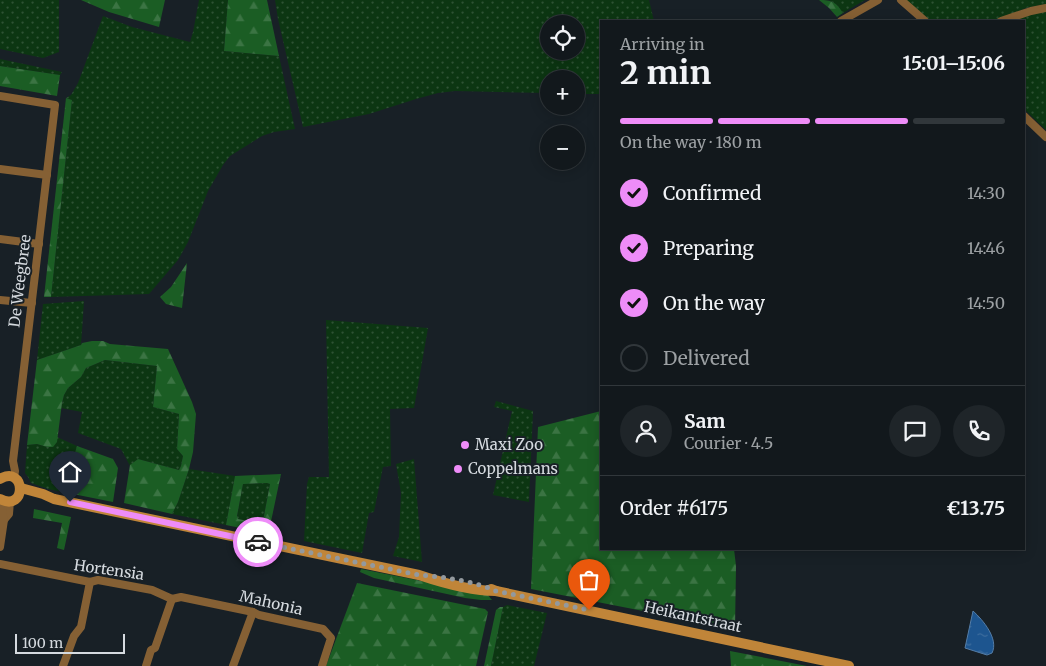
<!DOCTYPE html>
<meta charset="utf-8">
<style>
:root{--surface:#12181c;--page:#1f2529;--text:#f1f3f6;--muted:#9ca0a3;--line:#31373b;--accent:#ee8cf8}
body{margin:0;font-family:Merriweather,serif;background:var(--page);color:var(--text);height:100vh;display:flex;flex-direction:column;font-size:19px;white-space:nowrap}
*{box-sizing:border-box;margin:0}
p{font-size:16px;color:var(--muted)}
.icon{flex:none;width:28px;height:28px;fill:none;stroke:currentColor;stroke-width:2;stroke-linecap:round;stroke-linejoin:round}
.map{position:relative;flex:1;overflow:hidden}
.sheet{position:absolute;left:600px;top:20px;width:425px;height:530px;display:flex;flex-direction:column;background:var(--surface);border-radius:0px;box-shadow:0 2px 12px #0003,0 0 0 1px var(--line)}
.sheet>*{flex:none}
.tools{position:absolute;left:540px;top:15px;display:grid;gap:10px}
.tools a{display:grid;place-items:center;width:45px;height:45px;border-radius:50%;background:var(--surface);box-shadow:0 2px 12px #0003,0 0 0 1px var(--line);font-size:25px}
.scale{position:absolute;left:15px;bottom:12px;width:110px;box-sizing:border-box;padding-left:5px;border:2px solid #d5dadf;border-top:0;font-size:14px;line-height:18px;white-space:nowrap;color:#d5dadf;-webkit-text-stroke:4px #182026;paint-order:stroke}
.pin{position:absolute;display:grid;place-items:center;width:42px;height:42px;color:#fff;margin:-51px -21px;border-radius:50% 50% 50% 0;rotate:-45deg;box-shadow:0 0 5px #0007}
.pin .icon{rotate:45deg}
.courier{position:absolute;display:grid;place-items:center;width:50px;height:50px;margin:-25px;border:4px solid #ee8cf8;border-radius:50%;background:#fff;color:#222;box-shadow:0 1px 6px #0007}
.overview em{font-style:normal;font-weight:700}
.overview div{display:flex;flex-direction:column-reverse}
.overview{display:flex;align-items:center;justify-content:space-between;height:85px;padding:0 20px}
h1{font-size:32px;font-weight:700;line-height:38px}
.bar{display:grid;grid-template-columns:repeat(4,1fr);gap:8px 5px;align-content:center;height:60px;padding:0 20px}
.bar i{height:6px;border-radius:4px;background:var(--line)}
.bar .selected{background:var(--accent)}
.bar p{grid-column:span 4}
.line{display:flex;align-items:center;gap:12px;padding:0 20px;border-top:1px solid var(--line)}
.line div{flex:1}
.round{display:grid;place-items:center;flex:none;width:52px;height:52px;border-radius:26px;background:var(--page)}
ol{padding:0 20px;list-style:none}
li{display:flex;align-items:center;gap:15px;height:55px}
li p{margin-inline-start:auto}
li .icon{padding:5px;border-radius:50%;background:var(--accent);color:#111;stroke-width:4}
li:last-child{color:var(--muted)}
li i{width:28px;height:28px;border:2px solid var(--line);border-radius:50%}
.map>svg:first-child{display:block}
</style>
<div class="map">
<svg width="1046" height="666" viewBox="0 0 1046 666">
<defs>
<pattern id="grass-dots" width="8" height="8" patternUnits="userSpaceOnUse" patternTransform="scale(1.25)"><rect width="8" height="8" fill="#0c3612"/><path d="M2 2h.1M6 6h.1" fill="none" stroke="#2e5234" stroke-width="1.8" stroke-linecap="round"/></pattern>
<pattern id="forest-firs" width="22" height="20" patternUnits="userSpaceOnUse" patternTransform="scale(1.25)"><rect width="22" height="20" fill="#1b5d24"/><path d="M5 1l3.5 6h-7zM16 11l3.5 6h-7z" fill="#3b7443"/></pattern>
<pattern id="water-ripples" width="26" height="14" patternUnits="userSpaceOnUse" patternTransform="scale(1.25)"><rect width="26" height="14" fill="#1d558f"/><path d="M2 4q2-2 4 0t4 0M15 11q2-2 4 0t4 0" fill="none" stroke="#3d6d9e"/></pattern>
</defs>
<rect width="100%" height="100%" fill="#182026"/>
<g fill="url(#grass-dots)" fill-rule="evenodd">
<polygon points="0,0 59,0 59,52 43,58 0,49"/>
<polygon points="199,0 228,0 224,51 279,56 295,129 274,132 262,136 230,156 223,165 208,191 188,242 178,260 149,294 51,297 72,100 66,98 71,95 78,83 103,16 132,27 190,42 193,32"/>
<path d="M275,0H649L654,21H601V94H576V79H549V93L455,91L438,93L416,99L369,114L303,127L278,19ZM549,24H576V51H549Z"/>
<polygon points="829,0 865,0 843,13 837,5"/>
<polygon points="906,0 1046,0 1046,4 1026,8 993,21 930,21"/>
<polygon points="1046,11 1046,130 1024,109 1024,21 1011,21 1019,18"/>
<polygon points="0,59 62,72 60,75 0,66"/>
<polygon points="84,301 81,345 37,360 43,304"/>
<polygon points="326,320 428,328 414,408 390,409 391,466 383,467 374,512 369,513 362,553 304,541 307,484 309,477 329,477"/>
<polygon points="105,360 157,366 153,407 179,414 177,449 183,456 181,466 179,470 138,459 130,466 121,449 78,433 82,412 61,408 64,395 68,388 81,377 86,368"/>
<polygon points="496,401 533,411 529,502 493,495 512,411 494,407"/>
<polygon points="57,437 77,446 63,492 48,489 31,483 28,477 25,473 27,445 37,444 47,447 57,442"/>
<polygon points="414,459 422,562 393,556 399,537 401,493 396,464"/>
<polygon points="189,469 235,476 226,525 172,514 178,502"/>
<polygon points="267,483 270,484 263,520 269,531 268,534 264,533 259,523 238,519 237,517 243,484"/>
<polygon points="507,605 547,613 534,666 491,666 503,607"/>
</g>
<g fill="url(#forest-firs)">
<polygon points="81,0 165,0 159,27 109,12"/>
<polygon points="228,0 267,0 279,56 224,51"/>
<path d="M819,0C832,0 836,2 843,13L837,17L829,8Z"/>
<polygon points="0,66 60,75 57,96 0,86"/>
<polygon points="66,98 72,100 51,297 44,297"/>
<polygon points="187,263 182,308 166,304 160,297 171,287"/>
<polygon points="92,341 103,341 110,344 168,349 192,402 196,414 193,452 189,469 178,502 172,514 124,503 130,465 138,459 179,470 181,466 183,456 177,449 179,414 153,407 157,366 105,360 86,368 81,377 68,388 64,395 62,403 57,442 53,447 47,447 37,444 27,445 37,360 81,345 82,343"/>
<polygon points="601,411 601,549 734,549 736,566 735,629 531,589 538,427"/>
<polygon points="77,446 113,459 118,468 113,502 63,492"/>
<polygon points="281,474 269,531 263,521 270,484 267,483 243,484 237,516 238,519 259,523 264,533 226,525 235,476"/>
<polygon points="34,509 71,517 64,550 57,548 62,523 33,518"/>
<polygon points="361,569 487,594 492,600 481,600 465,598 374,578 360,572"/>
<polygon points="357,583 485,609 488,612 476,666 326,666"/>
<polygon points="500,607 503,607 491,666 484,666 496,610"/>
<polygon points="730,651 807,666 731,666"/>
</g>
<path fill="url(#water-ripples)" stroke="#547da7" d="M973,611C983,620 999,639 992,653L987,655L965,648Z"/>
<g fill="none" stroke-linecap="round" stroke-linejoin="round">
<g stroke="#856034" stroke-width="8">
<polyline points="901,0 925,21"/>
<polyline points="841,21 878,0"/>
<polyline points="1001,21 1031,11 1046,8"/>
<polyline points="0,96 55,105 13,461 15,471 14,477"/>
<polyline points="1024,116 1046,137"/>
<polyline points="0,169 47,175"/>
<polyline points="0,239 39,244"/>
<polyline points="0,300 32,303"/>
<polyline points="4,520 9,514 10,501"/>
<polyline points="0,547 4,520 2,513 3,501"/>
<polyline points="0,564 90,582 98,580 152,590 172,599"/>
<polyline points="172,599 181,597 253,612 259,615 323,629 331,638 322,666"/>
<polyline points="63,666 74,636 81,627 90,582"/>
<polyline points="146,666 151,650 155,648 172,599"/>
<polyline points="233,666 253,612"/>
</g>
<g stroke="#c08539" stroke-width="10">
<path d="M0,479C26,464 27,513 0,499"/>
<path d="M21,488L43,494L54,499L419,575C443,583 472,591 496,591"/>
<polyline points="491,589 496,591 849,666"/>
</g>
</g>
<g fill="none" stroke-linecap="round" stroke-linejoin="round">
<path stroke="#93999e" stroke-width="5" stroke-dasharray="0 9" d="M258,542L419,575C445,577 473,581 496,591L589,610"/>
<polyline stroke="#ee8cf8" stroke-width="6" points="70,502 258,542"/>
</g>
<g fill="#ee8cf8" stroke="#182026" stroke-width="2">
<circle cx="465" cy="445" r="5"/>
<circle cx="458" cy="469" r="5"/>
</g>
<g text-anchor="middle" stroke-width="4" stroke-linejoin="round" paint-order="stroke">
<g font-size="15" fill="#d5dadf" stroke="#182026">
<text transform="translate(20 281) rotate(-83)" y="5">De Weegbree</text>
<text transform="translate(109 570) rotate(8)" y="5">Hortensia</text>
<text transform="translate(271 603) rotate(13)" y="5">Mahonia</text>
<text transform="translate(693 617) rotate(12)" y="5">Heikantstraat</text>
</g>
<g font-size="15" fill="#d5dadf" stroke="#182026" text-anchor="start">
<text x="475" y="450">Maxi Zoo</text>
<text x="468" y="474">Coppelmans</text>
</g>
</g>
</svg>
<div class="tools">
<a><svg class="icon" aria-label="locate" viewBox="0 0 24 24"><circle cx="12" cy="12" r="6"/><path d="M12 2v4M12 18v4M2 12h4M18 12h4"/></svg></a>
<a>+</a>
<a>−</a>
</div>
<div class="scale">100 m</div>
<div class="pin" style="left:589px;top:610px;background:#ea580c"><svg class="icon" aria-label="bag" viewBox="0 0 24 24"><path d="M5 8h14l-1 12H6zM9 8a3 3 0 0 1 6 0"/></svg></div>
<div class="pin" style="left:70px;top:502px;background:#1f2937"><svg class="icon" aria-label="home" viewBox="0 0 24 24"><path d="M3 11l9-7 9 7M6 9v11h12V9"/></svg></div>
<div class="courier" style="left:258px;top:542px"><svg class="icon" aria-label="car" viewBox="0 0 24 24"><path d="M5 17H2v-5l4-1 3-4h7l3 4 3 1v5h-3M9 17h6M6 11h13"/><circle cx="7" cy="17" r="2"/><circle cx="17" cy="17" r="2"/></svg></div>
<section class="sheet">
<div class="overview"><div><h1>2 min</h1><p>Arriving in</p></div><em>15:01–15:06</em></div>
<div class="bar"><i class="selected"></i><i class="selected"></i><i class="selected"></i><i></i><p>On the way · 180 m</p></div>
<ol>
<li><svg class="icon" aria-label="check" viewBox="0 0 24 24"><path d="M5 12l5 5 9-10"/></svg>Confirmed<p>14:30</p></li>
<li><svg class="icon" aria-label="check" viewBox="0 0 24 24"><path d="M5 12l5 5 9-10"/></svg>Preparing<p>14:46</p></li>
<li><svg class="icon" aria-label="check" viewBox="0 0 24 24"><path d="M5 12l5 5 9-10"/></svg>On the way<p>14:50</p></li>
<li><i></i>Delivered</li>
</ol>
<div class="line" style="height:90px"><a class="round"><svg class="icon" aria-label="person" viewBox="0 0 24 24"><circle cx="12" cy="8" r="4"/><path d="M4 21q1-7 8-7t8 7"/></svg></a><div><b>Sam</b><p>Courier · 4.5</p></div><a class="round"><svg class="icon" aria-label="chat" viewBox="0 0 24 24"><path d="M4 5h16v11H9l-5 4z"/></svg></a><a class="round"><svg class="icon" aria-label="phone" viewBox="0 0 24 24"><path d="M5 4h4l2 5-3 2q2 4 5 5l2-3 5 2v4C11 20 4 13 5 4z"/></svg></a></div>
<div class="line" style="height:65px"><div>Order #6175</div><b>€13.75</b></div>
</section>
</div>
